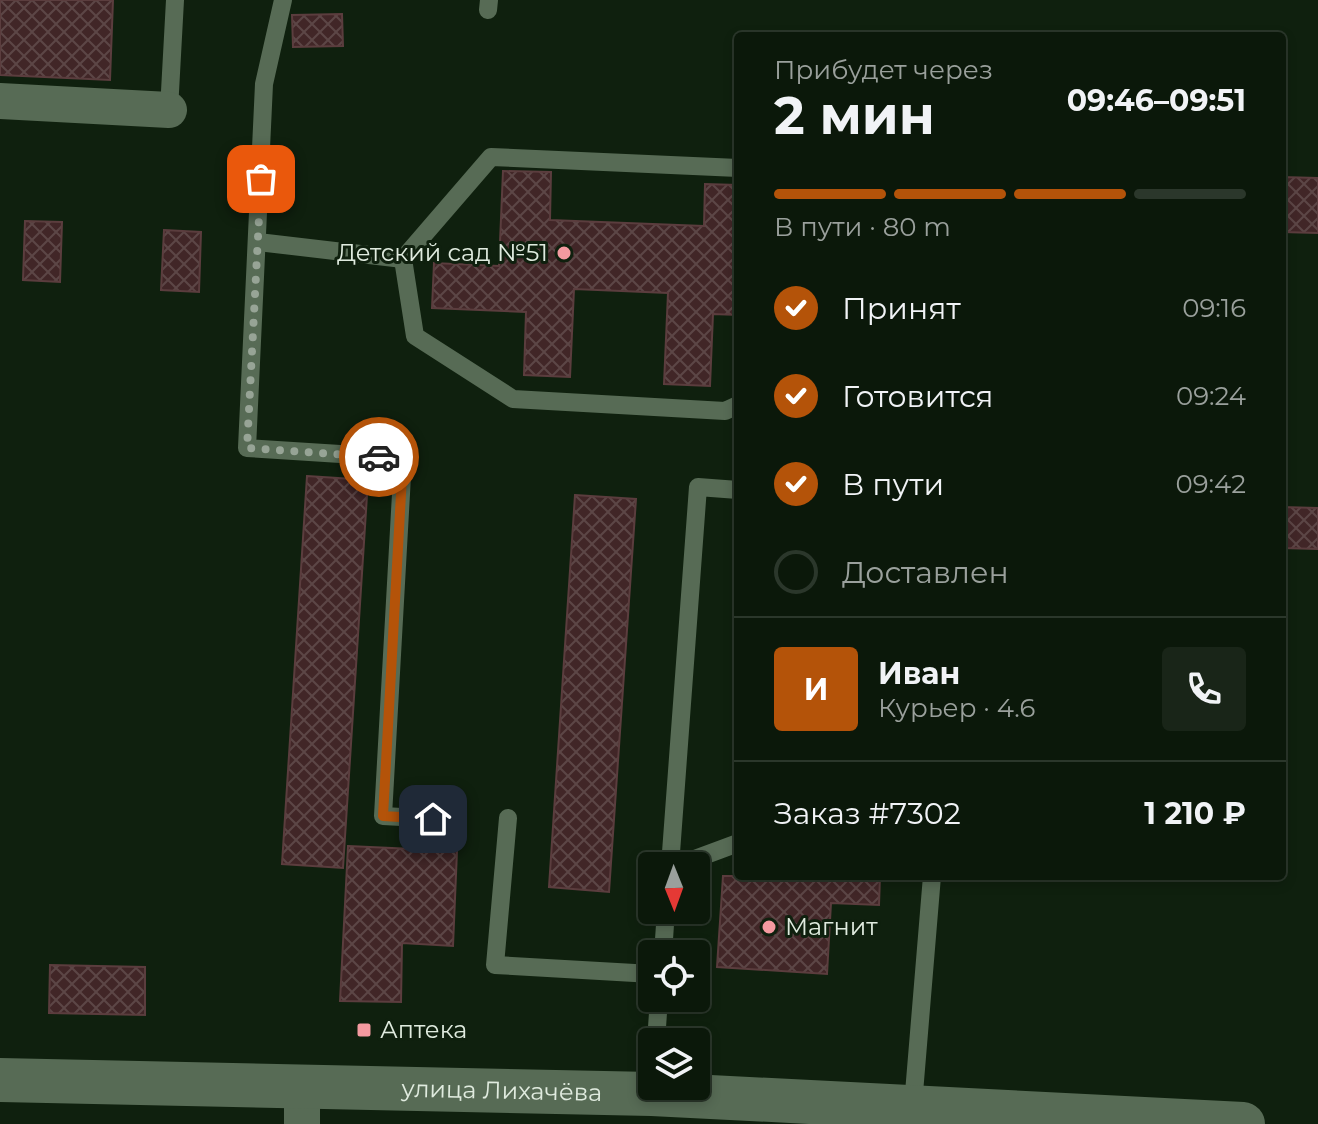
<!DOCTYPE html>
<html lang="ru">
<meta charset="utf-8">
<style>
:root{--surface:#0b180a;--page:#192518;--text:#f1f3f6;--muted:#9aa09c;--line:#2b372b;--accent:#b45309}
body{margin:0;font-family:Montserrat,sans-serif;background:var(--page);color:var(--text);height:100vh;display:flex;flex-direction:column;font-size:30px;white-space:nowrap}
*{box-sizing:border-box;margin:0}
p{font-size:26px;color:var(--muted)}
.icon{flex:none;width:44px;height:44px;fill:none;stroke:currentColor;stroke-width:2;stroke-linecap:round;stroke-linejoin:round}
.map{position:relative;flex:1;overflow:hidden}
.drawer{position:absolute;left:734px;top:32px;width:552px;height:848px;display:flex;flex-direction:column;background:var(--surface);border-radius:8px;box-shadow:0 4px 12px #0003,0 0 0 2px var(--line)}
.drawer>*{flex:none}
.needle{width:52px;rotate:179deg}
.controls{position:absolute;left:638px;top:852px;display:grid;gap:16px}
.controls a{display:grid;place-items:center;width:72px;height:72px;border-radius:8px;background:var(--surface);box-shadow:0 4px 12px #0003,0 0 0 2px var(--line);font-size:40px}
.pin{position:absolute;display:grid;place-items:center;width:68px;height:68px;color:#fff;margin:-34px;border-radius:16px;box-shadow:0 4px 12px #0006}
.courier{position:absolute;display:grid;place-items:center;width:80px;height:80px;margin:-40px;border:6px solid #b45309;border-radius:50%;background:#fff;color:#222;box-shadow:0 2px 10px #0007}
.summary em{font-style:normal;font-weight:700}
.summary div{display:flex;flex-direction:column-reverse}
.summary{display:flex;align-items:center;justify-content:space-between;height:136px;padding:0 40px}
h1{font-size:52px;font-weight:700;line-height:60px}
.bar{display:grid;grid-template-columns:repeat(4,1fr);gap:12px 8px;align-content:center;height:96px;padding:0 40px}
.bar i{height:10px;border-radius:6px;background:var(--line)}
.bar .selected{background:var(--accent)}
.bar p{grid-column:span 4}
.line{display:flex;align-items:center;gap:20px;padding:0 40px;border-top:2px solid var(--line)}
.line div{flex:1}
.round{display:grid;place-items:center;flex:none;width:84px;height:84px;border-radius:8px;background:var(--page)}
ol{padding:0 40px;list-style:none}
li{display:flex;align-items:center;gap:24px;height:88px}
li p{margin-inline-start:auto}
li .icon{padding:8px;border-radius:50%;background:var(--accent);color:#fff;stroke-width:4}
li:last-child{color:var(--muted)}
li i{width:44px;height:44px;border:4px solid var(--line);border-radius:50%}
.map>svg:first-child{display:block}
</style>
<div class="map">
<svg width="1318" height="1124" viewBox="0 0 1318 1124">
<defs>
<pattern id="building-cross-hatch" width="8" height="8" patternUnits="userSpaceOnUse" patternTransform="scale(2)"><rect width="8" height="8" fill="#412627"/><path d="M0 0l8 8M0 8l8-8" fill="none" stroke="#5c4646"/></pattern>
</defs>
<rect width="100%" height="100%" fill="#0f200e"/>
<g fill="url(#building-cross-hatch)" stroke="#5b3d3e" stroke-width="2">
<polygon points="0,0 113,0 110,80 0,75"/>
<polygon points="342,14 343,46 293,47 292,15"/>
<polygon points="503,171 551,172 550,220 704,226 705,184 738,185 738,315 713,314 710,386 664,384 668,293 574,289 570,377 524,375 526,312 432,308 434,263 499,266"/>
<polygon points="1282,177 1318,178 1318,233 1282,232"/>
<polygon points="25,221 62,222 60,282 23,280"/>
<polygon points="164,230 201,232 199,292 161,290"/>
<polygon points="307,476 368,480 343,868 282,864"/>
<polygon points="575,495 636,499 609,892 549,887"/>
<polygon points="1282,507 1318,508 1318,549 1282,548"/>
<polygon points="348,846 457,851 453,946 402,943 401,1002 340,1001"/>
<polygon points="723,876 880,876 879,905 831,903 827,974 717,967"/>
<polygon points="50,965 145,967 145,1015 49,1013"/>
</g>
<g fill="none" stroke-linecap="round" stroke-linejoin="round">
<g stroke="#576b55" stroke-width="18">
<polyline points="283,0 264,84 247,448 403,458 383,816 458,820"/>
<polyline points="488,10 489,0"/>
<polyline points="169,110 175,0"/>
<polyline points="738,168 491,157 403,259 415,336 513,399 725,411 738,405"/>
<polyline points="258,242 403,259"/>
<polyline points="508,818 495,965 652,974"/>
<polyline points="670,866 698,487 738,490"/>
<polyline points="676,866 738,843"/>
<polyline points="663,954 666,910"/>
<polyline points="656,1042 659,998"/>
<polyline points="913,1105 932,876"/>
</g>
<g stroke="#576b55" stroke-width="36">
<polyline points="0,101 169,110"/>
<polyline points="302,1124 302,1086"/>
</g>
<path stroke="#576b55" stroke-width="44" id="s1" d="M0,1080L652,1094L1243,1124"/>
</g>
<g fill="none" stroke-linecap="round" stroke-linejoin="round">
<polyline stroke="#97a496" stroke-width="8" stroke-dasharray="0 14.4" points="261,179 247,448 379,457"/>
<polyline stroke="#b45309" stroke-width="10" points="379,457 403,458 383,816 433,819"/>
</g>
<g fill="#f49aa0" stroke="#0f200e" stroke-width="3">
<circle cx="564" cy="253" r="8"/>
<circle cx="769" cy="927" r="8"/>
<rect x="356" y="1022" width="16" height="16" rx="4"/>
</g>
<g text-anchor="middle" stroke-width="6" stroke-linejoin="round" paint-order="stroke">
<g font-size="24" fill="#e0ebdf" stroke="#0f200e" text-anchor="start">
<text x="548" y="261" text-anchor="end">Детский сад №51</text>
<text x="785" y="935">Магнит</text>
<text x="380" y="1038">Аптека</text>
</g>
<g font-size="24" fill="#e0ebdf" stroke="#0f200e">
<text dy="8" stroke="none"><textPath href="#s1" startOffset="502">улица Лихачёва</textPath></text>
</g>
</g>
</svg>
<div class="controls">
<a><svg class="needle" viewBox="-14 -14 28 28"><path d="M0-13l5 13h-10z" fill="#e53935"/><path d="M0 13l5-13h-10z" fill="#9aa09c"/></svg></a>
<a><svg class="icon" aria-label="locate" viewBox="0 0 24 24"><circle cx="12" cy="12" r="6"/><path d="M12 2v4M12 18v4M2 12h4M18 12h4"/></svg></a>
<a><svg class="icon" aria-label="layers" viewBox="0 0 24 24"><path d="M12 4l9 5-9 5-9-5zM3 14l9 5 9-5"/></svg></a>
</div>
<div class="pin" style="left:261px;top:179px;background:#ea580c"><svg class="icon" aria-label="bag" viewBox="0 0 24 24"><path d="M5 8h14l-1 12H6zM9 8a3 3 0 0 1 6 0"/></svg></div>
<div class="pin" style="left:433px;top:819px;background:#1f2937"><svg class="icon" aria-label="home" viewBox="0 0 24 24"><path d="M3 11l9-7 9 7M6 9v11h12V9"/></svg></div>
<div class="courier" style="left:379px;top:457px"><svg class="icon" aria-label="car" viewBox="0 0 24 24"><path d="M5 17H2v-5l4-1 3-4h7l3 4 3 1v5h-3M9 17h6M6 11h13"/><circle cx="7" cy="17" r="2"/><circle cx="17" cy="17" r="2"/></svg></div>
<section class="drawer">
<div class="summary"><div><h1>2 мин</h1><p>Прибудет через</p></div><em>09:46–09:51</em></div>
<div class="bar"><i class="selected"></i><i class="selected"></i><i class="selected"></i><i></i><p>В пути · 80 m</p></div>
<ol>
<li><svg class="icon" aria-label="check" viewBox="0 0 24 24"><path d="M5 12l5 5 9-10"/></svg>Принят<p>09:16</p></li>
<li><svg class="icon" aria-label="check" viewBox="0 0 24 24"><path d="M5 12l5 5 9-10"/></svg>Готовится<p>09:24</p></li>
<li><svg class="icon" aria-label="check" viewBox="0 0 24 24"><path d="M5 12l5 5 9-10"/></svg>В пути<p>09:42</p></li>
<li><i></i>Доставлен</li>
</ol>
<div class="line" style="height:144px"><b class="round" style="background:var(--accent);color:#fff">И</b><div><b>Иван</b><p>Курьер · 4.6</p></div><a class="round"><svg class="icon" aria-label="phone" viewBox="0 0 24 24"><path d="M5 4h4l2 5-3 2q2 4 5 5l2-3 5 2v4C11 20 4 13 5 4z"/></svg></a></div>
<div class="line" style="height:104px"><div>Заказ #7302</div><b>1 210 ₽</b></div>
</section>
</div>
